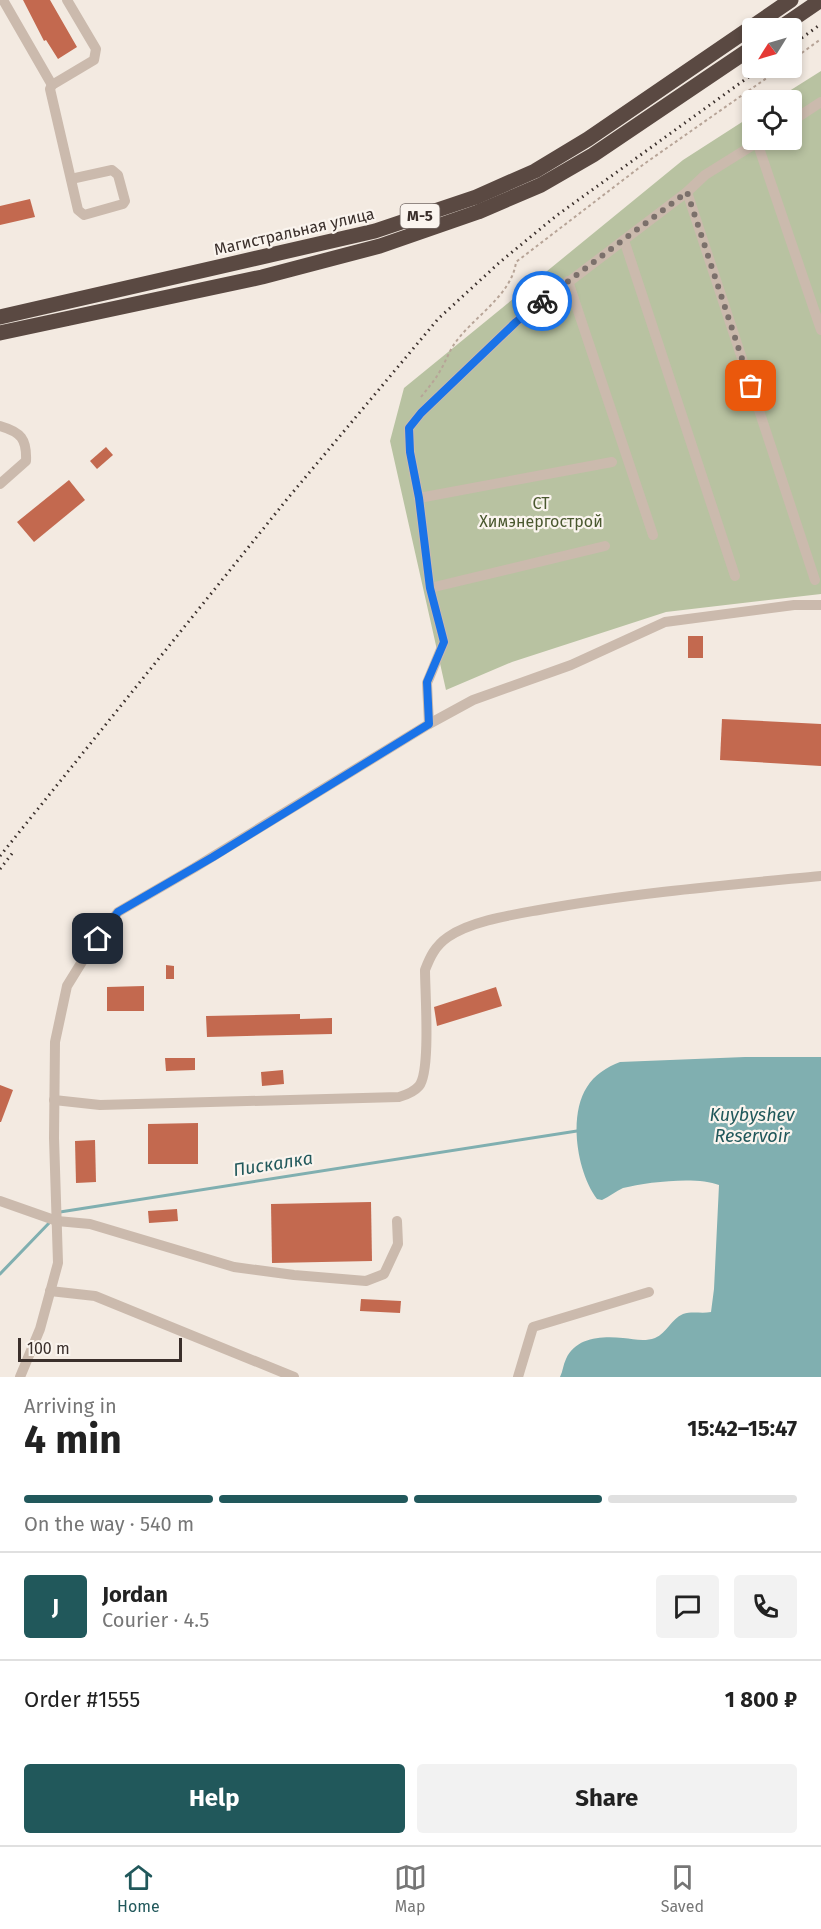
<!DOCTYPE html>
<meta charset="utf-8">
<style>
:root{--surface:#fff;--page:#f2f2f2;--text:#222;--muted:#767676;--line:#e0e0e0;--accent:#21585b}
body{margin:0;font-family:"Fira Sans",sans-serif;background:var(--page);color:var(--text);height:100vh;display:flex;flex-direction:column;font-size:22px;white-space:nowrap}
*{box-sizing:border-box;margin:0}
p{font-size:20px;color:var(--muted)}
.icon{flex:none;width:33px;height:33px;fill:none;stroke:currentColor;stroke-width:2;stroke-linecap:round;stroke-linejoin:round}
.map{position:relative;height:1377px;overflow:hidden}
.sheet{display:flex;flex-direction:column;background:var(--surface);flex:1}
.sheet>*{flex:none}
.needle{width:39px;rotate:233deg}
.tools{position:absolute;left:742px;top:18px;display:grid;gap:12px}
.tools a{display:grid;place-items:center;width:60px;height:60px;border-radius:6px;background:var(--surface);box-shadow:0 3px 9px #0003;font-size:30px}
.scale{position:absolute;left:18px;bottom:15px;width:164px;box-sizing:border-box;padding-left:6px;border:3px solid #3a2f2b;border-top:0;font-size:16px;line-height:21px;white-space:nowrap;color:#3a2f2b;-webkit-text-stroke:4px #faf4ee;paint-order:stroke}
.pin{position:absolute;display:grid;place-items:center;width:51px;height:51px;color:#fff;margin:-26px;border-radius:12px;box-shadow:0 3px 9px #0006}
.courier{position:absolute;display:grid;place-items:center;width:60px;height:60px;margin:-30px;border:4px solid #1a73e8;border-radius:50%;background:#fff;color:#222;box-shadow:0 2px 8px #0007}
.head em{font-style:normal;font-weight:700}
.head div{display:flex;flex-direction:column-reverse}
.head{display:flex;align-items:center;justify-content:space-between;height:102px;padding:0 24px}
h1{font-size:39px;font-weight:700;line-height:45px}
.bar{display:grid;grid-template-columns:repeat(4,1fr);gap:9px 6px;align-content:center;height:72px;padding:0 24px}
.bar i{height:8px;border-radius:4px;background:var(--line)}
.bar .current{background:var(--accent)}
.bar p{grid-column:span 4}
.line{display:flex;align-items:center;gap:15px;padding:0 24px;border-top:2px solid var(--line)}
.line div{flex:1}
.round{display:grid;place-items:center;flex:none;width:63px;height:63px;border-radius:6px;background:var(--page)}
.button{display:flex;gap:12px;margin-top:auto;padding:12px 24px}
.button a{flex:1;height:69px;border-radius:6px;background:var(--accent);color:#fff;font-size:24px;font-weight:700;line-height:69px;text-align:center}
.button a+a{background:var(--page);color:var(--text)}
.menu{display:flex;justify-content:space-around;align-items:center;height:84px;border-top:2px solid var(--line);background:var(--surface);font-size:16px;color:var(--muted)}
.menu a{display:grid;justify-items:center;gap:3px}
.menu .current{color:var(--accent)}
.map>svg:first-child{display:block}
</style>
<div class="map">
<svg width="821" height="1377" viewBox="0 0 821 1377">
<rect width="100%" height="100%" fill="#f3eae1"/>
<polygon fill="#b8c2a1" points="821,71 821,594 666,612 512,662 446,690 390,441 404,388 683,160 753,115 753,140 792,140 792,100 775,100"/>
<path fill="#80afb0" d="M745,1057H821V1377H560C563,1371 563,1365 566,1359C576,1337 602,1336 623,1338C634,1339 644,1342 655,1338C667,1333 671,1319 683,1314C692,1311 702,1314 711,1312L714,1289L719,1185C697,1176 647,1182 623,1188C616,1191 609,1197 602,1200L597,1199C577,1172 568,1116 587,1087C594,1075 607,1067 620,1062Z"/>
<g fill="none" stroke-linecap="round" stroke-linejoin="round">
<g stroke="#80afb0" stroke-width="3">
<polyline points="60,1212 577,1131"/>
<polyline points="0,1274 51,1221"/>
</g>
</g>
<g fill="#c3694f">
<polygon points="23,0 50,0 77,47 58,59 46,40 44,41"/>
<polygon points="30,199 35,217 0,225 0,206"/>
<polygon points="106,447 113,455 97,469 90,461"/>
<polygon points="69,480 85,500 34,542 17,522"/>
<rect x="688" y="636" width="15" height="22"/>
<polygon points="722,719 821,724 821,766 720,760"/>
<polygon points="166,965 174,966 174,979 166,979"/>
<polygon points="144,986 144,1011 107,1011 107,987"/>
<polygon points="496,987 502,1006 437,1026 434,1007"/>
<polygon points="300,1014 300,1019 332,1018 332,1034 207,1037 206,1016"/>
<polygon points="165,1058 195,1058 195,1070 166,1071"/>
<polygon points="283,1070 284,1084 262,1086 261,1072"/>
<polygon points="0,1085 13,1090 1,1122 0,1122"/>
<polygon points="198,1123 198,1164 148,1164 148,1124"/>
<polygon points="95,1140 96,1182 76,1183 75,1141"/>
<polygon points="371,1202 372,1261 272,1263 271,1204"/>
<polygon points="177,1209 178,1221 149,1223 148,1211"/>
<polygon points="361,1299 401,1301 400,1313 360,1311"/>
</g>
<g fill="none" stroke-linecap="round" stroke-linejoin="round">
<g stroke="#b7a497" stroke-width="2" stroke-dasharray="3 3" stroke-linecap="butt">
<polyline points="792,60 821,39"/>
<path d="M421,397C428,388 435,380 440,371C445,363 448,354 453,346C470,319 512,296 516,262L644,164L781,68"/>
</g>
<g stroke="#cbbaad" stroke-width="10">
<polyline points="3,0 52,85"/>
<polyline points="67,0 96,49 94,60 52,85 50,89 78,210 84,215 123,204 125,201 118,175 112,170 71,179"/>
<polyline points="792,121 821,102"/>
<polyline points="757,142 821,330"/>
<polyline points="687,192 815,580"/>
<polyline points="624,240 735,576"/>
<polyline points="568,281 653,535"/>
<path d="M0,426C21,432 27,439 26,461L0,484"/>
<polyline points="419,498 612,462"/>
<polyline points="430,588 605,546"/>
<polyline points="429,724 427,683 444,642 430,588 419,498 410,452 409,428 421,413 516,322 687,192 705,175 761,140"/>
<path d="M54,1100L100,1105L399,1097C406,1095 414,1092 419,1086C431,1072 425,992 425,970C430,957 435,946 448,937C471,921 511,915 539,910C632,893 727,885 821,876"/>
<polyline points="0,1201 57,1221 90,1224 234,1267 294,1275 366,1281 384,1274 398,1244 397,1221"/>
<polyline points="50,1291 95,1296 294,1377"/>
<polyline points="20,1377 40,1329 58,1263 54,1138 55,1042 67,986 88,952 118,912 194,868 429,724 473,700 571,665 665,622 794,605 821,605"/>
<polyline points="518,1377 533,1327 649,1292"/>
</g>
<g stroke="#5a4942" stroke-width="15">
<polyline points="780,28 821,0"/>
<polyline points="0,317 375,231 476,197 535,171 588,139 791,0"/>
<polyline points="0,333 262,277 380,246 478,212 541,185 593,155 753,47"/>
</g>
<g stroke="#3a2f2b" stroke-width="3" stroke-dasharray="1.5 4.5" stroke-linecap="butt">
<polyline points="792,45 821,24"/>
<polyline points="0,856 288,498 438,319 500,262 556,216 761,68"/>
<polyline points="0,869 14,851"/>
</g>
</g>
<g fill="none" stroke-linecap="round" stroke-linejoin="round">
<polyline stroke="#7b706b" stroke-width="6" stroke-dasharray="0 10.8" points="542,301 687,192 751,386"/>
<polyline stroke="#1a73e8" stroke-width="8" points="98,939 118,912 213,857 429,724 427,682 444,642 430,588 419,498 410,452 409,428 421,413 516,322 542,301"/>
</g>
<g text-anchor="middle" stroke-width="4.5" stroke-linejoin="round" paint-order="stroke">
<rect fill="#faf4ee" stroke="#746a66" stroke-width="1.5" x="400.5" y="204" width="39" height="24" rx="4.5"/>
<g font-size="15" font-weight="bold" fill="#3a2f2b">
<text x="420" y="221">М-5</text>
</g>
<g font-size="16" fill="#3a2f2b" stroke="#faf4ee">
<text transform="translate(294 231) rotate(-13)" y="6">Магистральная улица</text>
</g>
<g font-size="16" fill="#4a582f" stroke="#faf4ee">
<text x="541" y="509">СТ<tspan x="541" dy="18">Химэнергострой</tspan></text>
</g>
<g font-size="18" font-style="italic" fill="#21585b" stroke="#faf4ee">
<text x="752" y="1121">Kuybyshev<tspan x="752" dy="21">Reservoir</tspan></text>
<text transform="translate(273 1164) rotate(-9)" y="6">Пискалка</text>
</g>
</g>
</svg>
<div class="tools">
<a><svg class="needle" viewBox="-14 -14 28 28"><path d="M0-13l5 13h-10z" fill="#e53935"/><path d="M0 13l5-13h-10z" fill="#767676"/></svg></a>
<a><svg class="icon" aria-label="locate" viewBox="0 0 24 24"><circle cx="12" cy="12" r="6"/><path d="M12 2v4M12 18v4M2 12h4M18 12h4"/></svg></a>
</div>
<div class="scale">100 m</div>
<div class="pin" style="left:751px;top:386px;background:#ea580c"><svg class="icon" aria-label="bag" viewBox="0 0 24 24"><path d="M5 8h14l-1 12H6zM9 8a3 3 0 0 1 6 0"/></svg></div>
<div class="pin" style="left:98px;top:939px;background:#1f2937"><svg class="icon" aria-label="home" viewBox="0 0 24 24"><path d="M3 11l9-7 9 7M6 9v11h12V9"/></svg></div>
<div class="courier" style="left:542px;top:301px"><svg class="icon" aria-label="bike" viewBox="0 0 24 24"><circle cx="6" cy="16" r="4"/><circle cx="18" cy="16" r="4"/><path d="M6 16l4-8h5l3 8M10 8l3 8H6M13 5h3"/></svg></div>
</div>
<section class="sheet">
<div class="head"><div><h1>4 min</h1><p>Arriving in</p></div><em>15:42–15:47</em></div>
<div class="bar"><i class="current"></i><i class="current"></i><i class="current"></i><i></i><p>On the way · 540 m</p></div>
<div class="line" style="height:108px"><b class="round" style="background:var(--accent);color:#fff">J</b><div><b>Jordan</b><p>Courier · 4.5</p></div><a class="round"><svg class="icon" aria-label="chat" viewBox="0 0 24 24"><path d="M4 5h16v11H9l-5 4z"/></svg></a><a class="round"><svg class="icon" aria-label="phone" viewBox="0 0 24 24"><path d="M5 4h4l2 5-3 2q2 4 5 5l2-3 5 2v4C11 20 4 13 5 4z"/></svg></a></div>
<div class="line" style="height:78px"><div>Order #1555</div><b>1 800 ₽</b></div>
<div class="button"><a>Help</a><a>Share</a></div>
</section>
<nav class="menu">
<a class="current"><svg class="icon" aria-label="home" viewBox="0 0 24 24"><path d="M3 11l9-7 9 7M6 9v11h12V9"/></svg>Home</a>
<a><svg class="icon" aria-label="map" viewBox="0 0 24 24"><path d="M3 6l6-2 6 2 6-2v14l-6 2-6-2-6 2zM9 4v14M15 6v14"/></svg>Map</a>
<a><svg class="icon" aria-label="saved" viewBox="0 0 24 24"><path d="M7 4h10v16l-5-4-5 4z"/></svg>Saved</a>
</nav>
